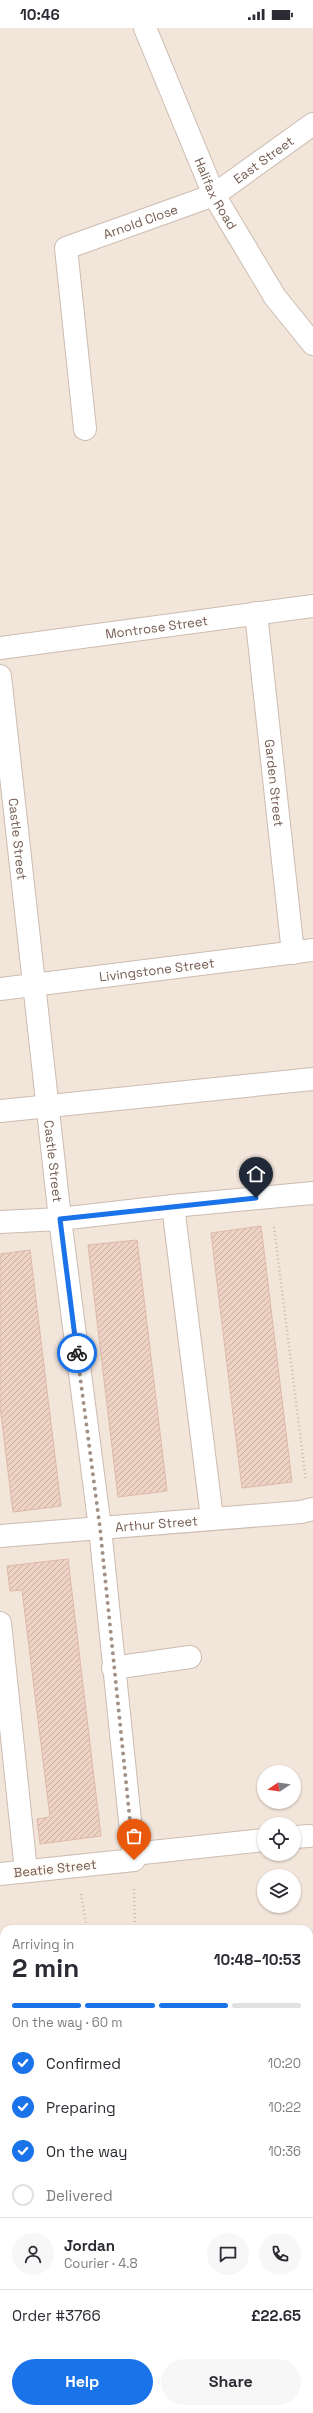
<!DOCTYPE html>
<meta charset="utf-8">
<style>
:root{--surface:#fff;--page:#f7f7f7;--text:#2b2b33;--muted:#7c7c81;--line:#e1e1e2;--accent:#1a73e8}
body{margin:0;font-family:"Space Grotesk",sans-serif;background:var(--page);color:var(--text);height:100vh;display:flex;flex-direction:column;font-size:15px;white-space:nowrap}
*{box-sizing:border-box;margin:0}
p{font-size:13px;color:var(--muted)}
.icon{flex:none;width:22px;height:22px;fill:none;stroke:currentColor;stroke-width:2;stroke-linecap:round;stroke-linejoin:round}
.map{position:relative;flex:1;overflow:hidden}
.details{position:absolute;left:0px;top:1897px;width:313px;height:488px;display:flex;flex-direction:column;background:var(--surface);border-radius:12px 12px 0 0;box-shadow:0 1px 3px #0004}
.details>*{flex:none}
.needle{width:26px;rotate:257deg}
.fabs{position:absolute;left:257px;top:1737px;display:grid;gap:8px}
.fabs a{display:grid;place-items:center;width:44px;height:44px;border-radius:50%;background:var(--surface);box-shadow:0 1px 3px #0004;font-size:20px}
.pin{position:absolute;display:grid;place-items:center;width:34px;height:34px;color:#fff;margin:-41px -17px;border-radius:50% 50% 50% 0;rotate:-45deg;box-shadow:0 0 4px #0007}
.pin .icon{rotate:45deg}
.courier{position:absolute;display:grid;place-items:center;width:40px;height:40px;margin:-20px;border:3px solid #1a73e8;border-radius:50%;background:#fff;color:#222;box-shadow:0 1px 5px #0007}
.summary em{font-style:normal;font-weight:700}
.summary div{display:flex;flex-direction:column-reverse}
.summary{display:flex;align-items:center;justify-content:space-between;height:68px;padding:0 12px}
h1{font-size:26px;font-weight:700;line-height:30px}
.bar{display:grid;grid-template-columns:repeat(4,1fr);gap:6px 4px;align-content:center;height:48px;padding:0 12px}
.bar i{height:5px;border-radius:3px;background:var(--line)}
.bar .active{background:var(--accent)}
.bar p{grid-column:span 4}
.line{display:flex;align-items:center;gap:10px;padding:0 12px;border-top:1px solid var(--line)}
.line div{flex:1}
.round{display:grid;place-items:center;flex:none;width:42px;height:42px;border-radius:21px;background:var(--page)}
ol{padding:0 12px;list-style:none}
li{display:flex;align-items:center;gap:12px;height:44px}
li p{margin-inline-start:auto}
li .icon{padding:4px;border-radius:50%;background:var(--accent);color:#fff;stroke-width:4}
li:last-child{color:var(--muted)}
li i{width:22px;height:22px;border:2px solid var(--line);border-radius:50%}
.primary-button{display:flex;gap:8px;margin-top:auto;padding:8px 12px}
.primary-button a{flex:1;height:46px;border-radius:24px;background:var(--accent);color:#fff;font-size:16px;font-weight:700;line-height:46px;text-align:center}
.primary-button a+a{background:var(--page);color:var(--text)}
.status{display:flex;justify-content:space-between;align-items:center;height:28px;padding:0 20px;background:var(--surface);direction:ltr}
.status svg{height:11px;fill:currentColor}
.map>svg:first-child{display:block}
</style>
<div class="status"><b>10:46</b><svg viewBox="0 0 49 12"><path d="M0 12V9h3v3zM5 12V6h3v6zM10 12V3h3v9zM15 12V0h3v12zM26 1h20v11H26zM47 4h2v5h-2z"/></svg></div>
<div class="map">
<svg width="313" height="2385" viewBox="0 0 313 2385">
<defs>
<pattern id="building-hatch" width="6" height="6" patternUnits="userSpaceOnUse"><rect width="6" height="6" fill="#eed3c5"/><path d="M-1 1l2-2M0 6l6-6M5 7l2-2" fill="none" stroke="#c5aea2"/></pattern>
</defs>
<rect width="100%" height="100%" fill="#fbf4eb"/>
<path fill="#f2e5da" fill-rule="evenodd" d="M0,0H313V2385H0ZM264,1744H294V1774H264ZM264,1796H294V1826H264ZM264,1848H294V1878H264ZM4,1901H309V2381H4Z"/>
<g fill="url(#building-hatch)" stroke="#dfb9a7">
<polygon points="261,1198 292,1454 242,1460 211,1205"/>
<polygon points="137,1212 167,1463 118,1469 88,1217"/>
<polygon points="30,1222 61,1478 13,1484 0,1378 0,1226"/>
<polygon points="68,1531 101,1808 40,1816 37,1791 50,1789 22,1562 10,1563 7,1538"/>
<polygon points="4,1968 4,2068 0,2068 0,1969"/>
<polygon points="313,2148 313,2211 309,2212 309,2149"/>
</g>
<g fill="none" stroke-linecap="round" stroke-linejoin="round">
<defs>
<g id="minor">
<path id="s1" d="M145,0L214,167L275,269L313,316"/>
<path id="s2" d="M85,401L66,220L214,167L313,96"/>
<path id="s3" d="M256,585L293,925"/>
<path id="s4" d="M0,620L313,578"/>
<path id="s5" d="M0,648L60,1191L100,1500L134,1832L0,1846"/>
<path id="s6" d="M0,961L313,922"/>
<polyline points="0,1083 313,1051"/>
<polyline points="173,1178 212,1490"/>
<polyline points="0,1194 60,1191 173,1178 313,1165"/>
<path id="s7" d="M0,1508L301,1484L313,1481"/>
<polyline points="0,1595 26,1843"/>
<polyline points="113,1640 190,1629"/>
<polyline points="294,1809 309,1808"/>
<polyline points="133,1826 264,1812"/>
<polyline points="0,2353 4,2353"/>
<polyline points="267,2385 267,2381"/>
</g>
<g id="highway">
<polyline points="309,2100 313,2100"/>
<polyline points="0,2151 4,2150"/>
</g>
</defs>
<use href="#minor" stroke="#ccbcb1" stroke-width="24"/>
<use href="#highway" stroke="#d8d1ce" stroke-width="24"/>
<g stroke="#d3b6a8" stroke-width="2.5" stroke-dasharray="1 3" stroke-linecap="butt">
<polyline points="274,1199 306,1453"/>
<polyline points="134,1861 135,1901"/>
<polyline points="81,1866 87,1901"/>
<polyline points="309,1924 313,1923"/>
<polyline points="309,1984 313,1984"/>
<polyline points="309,2039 313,2030"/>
</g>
<use href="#minor" stroke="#fff" stroke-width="22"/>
<use href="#highway" stroke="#eeb7a8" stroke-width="22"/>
</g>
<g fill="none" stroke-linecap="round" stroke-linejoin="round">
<polyline stroke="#a39186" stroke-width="4" stroke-dasharray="0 7.2" points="77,1325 100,1500 134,1832"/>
<polyline stroke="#1a73e8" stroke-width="5" points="77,1325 60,1191 256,1170"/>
</g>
<g text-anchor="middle" stroke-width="3" stroke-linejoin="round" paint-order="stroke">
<g font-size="13" fill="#745b50" stroke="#fdf8f1">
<text dy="5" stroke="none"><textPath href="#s2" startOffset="400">East Street</textPath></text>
<text dy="5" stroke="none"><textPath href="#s1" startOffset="180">Halifax Road</textPath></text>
<text dy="5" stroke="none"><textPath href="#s2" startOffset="261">Arnold Close</textPath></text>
<text dy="5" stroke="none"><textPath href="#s4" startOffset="158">Montrose Street</textPath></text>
<text dy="5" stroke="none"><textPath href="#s3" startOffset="171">Garden Street</textPath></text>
<text dy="5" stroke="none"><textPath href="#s5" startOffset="164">Castle Street</textPath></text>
<text dy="5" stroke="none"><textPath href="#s6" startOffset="158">Livingstone Street</textPath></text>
<text dy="5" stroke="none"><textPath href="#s5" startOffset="488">Castle Street</textPath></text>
<text dy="5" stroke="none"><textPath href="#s7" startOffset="157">Arthur Street</textPath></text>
<text transform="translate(55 1840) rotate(-6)" y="5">Beatie Street</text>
</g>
</g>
</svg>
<div class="fabs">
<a><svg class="needle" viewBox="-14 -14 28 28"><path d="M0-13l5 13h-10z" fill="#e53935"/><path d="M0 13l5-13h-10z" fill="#7c7c81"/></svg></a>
<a><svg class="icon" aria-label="locate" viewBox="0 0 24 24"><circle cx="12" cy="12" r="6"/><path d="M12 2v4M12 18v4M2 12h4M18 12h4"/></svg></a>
<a><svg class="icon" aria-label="layers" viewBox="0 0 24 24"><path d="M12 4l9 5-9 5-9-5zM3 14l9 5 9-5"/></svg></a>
</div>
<div class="pin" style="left:134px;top:1832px;background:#ea580c"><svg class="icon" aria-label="bag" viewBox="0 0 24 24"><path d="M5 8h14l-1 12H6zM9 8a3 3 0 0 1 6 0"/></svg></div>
<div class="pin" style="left:256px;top:1170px;background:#1f2937"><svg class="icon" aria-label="home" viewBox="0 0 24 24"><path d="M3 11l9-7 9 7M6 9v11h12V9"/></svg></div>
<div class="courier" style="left:77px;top:1325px"><svg class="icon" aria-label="bike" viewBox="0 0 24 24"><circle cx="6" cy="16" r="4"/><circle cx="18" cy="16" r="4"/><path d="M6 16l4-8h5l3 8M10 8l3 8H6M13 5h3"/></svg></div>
<section class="details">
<div class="summary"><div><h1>2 min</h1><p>Arriving in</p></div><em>10:48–10:53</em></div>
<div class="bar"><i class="active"></i><i class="active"></i><i class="active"></i><i></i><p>On the way · 60 m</p></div>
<ol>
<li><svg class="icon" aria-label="check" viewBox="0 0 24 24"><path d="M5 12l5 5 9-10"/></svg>Confirmed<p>10:20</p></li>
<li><svg class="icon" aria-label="check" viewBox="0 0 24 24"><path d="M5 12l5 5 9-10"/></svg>Preparing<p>10:22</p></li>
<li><svg class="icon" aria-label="check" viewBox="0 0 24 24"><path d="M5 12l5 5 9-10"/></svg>On the way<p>10:36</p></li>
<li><i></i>Delivered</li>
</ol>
<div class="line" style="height:72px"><a class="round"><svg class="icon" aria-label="person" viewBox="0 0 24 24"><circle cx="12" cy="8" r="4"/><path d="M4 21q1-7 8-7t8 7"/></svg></a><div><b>Jordan</b><p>Courier · 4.8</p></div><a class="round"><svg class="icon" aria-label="chat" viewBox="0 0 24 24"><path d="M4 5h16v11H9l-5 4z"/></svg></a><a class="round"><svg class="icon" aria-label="phone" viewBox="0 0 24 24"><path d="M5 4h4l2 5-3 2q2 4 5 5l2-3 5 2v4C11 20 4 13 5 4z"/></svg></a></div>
<div class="line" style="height:52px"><div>Order #3766</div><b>£22.65</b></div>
<div class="primary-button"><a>Help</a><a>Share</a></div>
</section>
</div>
